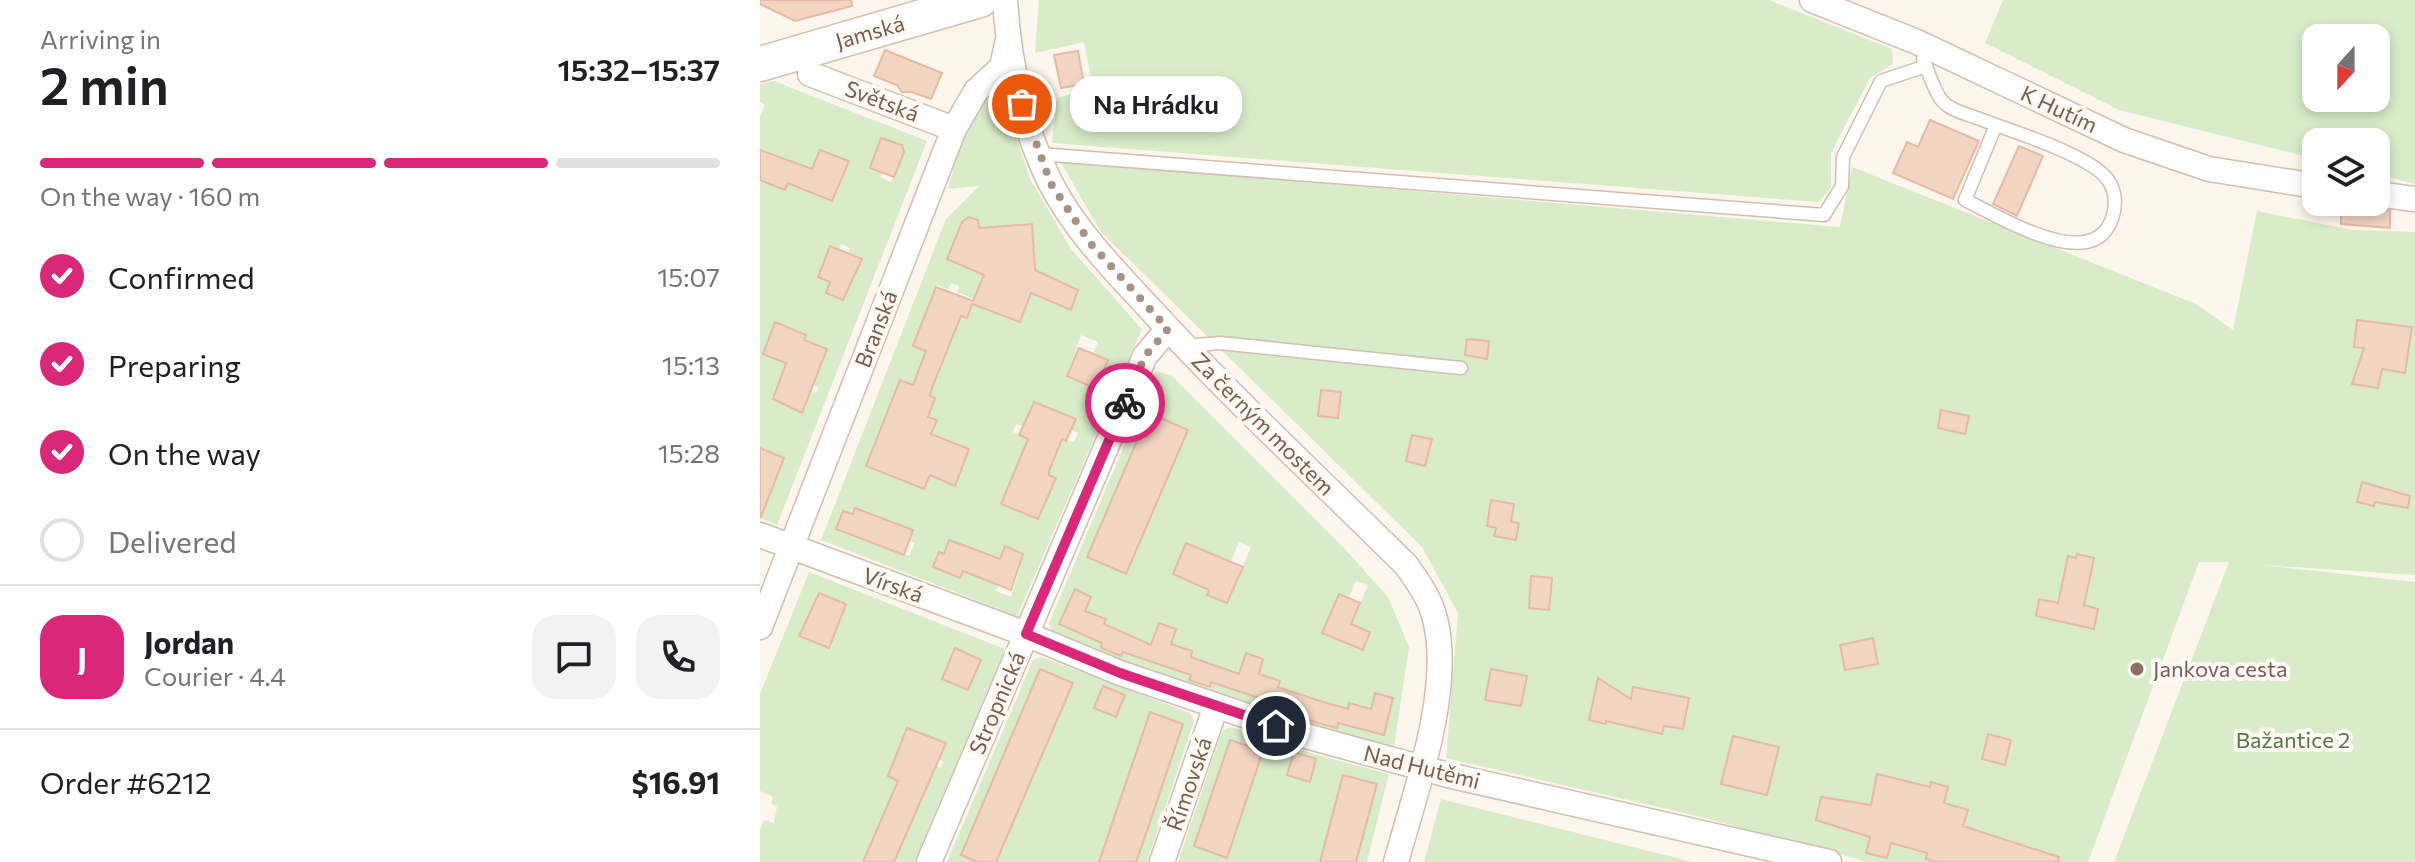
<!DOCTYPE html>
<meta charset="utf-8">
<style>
:root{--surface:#fff;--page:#f2f2f2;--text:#202124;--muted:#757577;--line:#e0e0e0;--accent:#db2777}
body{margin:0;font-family:Commissioner,sans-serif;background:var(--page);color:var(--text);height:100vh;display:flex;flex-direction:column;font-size:30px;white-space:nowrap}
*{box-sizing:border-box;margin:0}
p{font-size:26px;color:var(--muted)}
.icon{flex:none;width:44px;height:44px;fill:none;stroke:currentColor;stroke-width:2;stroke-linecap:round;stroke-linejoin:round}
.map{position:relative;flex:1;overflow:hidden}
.details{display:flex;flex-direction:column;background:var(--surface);width:760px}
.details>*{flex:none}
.needle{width:52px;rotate:201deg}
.fabs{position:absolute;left:1542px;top:24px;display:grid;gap:16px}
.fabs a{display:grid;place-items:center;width:88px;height:88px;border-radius:16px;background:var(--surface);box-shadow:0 4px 12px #0003;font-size:40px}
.pin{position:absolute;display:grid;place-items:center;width:68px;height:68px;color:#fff;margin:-34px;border:4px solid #fff;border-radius:50%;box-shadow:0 2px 8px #0007}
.courier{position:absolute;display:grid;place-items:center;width:80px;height:80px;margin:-40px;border:6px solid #db2777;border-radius:50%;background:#fff;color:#222;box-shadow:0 2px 10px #0007}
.bubble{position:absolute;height:56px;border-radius:24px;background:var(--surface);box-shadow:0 4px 12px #0003;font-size:26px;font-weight:600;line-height:56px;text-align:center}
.headline em{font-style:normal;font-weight:600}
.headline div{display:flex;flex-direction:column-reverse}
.headline{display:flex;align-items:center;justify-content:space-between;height:136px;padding:0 40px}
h1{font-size:52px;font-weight:600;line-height:60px}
.bar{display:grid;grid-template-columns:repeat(4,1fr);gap:12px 8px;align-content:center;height:96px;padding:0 40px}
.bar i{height:10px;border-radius:6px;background:var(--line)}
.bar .active{background:var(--accent)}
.bar p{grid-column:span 4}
.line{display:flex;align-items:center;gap:20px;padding:0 40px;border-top:2px solid var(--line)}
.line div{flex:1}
.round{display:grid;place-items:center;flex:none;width:84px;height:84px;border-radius:24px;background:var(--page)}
ol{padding:0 40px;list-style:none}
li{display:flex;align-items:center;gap:24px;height:88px}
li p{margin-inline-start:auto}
li .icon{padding:8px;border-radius:50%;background:var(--accent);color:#fff;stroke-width:4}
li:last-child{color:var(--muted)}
li i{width:44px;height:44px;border:4px solid var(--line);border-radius:50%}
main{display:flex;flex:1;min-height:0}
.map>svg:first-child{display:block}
</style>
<main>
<section class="details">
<div class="headline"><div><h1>2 min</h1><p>Arriving in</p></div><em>15:32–15:37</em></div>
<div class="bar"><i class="active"></i><i class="active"></i><i class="active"></i><i></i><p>On the way · 160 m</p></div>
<ol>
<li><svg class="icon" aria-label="check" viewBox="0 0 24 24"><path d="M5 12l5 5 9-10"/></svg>Confirmed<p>15:07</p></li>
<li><svg class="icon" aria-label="check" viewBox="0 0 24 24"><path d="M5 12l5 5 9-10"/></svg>Preparing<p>15:13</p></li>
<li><svg class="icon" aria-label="check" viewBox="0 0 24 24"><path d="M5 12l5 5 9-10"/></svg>On the way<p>15:28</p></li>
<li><i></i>Delivered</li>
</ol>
<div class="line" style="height:144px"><b class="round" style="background:var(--accent);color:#fff">J</b><div><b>Jordan</b><p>Courier · 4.4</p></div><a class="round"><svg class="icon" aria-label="chat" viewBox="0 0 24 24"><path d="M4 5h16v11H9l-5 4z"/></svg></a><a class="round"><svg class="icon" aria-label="phone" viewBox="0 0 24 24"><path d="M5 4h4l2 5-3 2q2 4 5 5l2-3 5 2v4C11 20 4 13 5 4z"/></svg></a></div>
<div class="line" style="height:104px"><div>Order #6212</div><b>$16.91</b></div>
</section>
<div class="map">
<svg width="1655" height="862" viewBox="0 0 1655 862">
<rect width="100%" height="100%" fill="#fdf6ec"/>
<g fill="#d8ecc9" fill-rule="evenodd">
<polygon points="279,0 1009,0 1132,49 1133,64 1110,78 1071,153 1071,188 1058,202 292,143 297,98 333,88 324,42 275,53"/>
<path d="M1243,0H1655V184L1616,174V142H1556V159L1359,110L1225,43ZM1556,38H1616V98H1556Z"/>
<path d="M14,81L167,141L17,525L0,518V498L8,501L24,458L0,448V180L25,190L35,163L9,153L0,176V117L5,105L0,102V84ZM122,138L142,147L144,152L131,182L121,177L122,173L110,168ZM60,150L88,161L72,201L44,190ZM81,244L90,248L88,253L102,259L83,300L67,293L70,282L58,277L70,247L79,250ZM15,322L46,334L44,340L67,350L53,385L58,387L56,393L51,391L44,410L33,407L30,408L13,398L26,363L3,354Z"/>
<path d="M232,97L245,103L270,179L311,249L382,329L257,616L61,540L186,219L219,186L188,189C197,161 203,111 232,97ZM209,217L218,220V226L229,231L188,259L202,221ZM272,224L275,270L318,290L253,285L249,226ZM191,283L199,286L197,292L214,299L207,318L198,314L183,358L153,346L177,285L188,289ZM321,335L338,342L333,354L336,389L307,376ZM140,381L153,385L155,381L173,388L170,396L175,399L163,415L176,420L118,435ZM274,402L315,419L311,430L318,433L314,442L302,439L297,450L253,432L256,424L263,426ZM195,443L209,449L195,486L170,475L164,489L140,479ZM267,462L290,471L289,475L296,478L284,505L241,504L249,485ZM96,508L153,530L149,540L155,543L149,556L76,529L83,511L93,514ZM245,547L260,568L251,597L236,591L240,583L231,579Z"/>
<polygon points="300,161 1080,227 1092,167 1436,304 1473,330 1497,211 1593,230 1655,232 1655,575 1502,565 1655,582 1655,862 1354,862 1469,562 1439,562 1328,862 1108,862 933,815 686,758 698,613 662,547 341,232"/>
<path d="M396,371L412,376L585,549L628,597L649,647L634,748C517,717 404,679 292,632L289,623ZM479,542L491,547L467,603L449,590L413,574L426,543L462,558L464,577ZM596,581L608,585L591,624L610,632L603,650L563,633L578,595L588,599ZM315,589L325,611L346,619L343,627L370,636L362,656L341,648L343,641L299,624ZM394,638L432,651L430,660L457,666L450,687L429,680L431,674L386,660ZM487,653L503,659L499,674L520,681L517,690L537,716L517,710L519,703L474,690ZM615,693L633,698L624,735L578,721L576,728L556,723L561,702L587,711L589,703L611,709Z"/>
<path d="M49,572L245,649L155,862H134L142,843L116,831L103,862H0V830L4,820L14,823L17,806L11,803L13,797L0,791V694ZM59,593L86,604L69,648L39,636ZM147,728L185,743L178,759L183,761L181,768L171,764L143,736ZM138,779L165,790L155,814L145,817L126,808Z"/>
<polygon points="282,657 430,713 434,721 387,862 376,862 379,853 339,862 236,862 242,848 227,794 201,855 217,862 187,862 273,660"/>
<path d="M471,727L557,755L629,774L607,862H590L600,849L605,828L572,819L566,841L569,862H418L462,731ZM455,783L488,794L467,858L434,846L441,825L447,827L448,804Z"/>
<polygon points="681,799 933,862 664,862"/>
</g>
<g fill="#f3d5c3" stroke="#e6bba3" stroke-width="2">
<polygon points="0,0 91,0 92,6 35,21 0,4"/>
<polygon points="125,50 182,73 171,99 152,92 142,92 137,85 114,76"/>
<polygon points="318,51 324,84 301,88 294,55"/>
<polygon points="1170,120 1219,141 1193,199 1133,173 1147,142 1158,147"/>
<polygon points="121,138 142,145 144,152 134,177 110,168"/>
<polygon points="1259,146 1283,156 1257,216 1233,204"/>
<polygon points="0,150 52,169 60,150 89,161 72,201 28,183 25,190 0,180"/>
<polygon points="1581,205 1606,205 1630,211 1630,228 1581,224"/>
<polygon points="209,217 218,220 219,228 272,224 275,270 318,290 311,310 271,293 260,322 212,304 207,318 201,316 172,388 170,396 175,398 168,417 177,420 171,434 209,449 195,486 170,475 164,489 106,466 140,380 153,385 166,351 153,346 176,287 213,301 224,275 187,259 202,222"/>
<polygon points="70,246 102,259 83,300 66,293 70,282 58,277"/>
<polygon points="1597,320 1652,327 1645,373 1622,369 1618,388 1592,384 1604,348 1594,347"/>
<polygon points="15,322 46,335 44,340 67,349 42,413 13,399 26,363 3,354"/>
<polygon points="707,339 729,341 727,359 705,355"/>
<polygon points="319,348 348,360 336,389 307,376"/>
<polygon points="561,390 581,392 578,418 558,416"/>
<polygon points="274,402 316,419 306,441 302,439 289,471 289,475 296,478 278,519 241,504 268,439 259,435"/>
<polygon points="1181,410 1209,416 1205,434 1178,428"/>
<polygon points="389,413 428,430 366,574 327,557"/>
<polygon points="652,435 672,439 665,466 646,461"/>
<polygon points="0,448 24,458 1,517 0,517"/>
<polygon points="1602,482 1650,496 1648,508 1615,502 1614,506 1597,502"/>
<polygon points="731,500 754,504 751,522 759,523 756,540 734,536 736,528 727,526"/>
<polygon points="95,508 153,530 144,555 76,529 83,511 93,514"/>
<polygon points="189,540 240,559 245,546 263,554 251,590 203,571 200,578 173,567 179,552 184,554"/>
<polygon points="426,543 483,567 467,603 447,595 449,590 413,574"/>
<polygon points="1317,554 1334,558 1324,605 1338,609 1334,629 1276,616 1279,599 1298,603 1308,556 1316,558"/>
<polygon points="771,576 792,578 789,610 769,608"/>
<polygon points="315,589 331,597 325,611 346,619 344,624 391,645 399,623 416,629 411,644 432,651 431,657 479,674 486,653 503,659 499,674 520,681 518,687 560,701 588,709 589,703 611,709 615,693 633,698 624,735 578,723 577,728 555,722 517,710 518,705 499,698 451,682 450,687 429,680 431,675 363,652 361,656 341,648 342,643 299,624"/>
<polygon points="59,593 86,604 69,648 39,636"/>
<polygon points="579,594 600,603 591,624 610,632 603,650 562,633"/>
<polygon points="1113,638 1118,664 1085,670 1080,645"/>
<polygon points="195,648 221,660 208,690 182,679"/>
<polygon points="280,669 313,683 236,862 217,862 201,855"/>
<polygon points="731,669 767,676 761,706 725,700"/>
<polygon points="838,678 871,699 873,687 929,698 923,729 904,726 902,734 846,721 846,724 829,720"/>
<polygon points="343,686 365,695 356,717 334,708"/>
<polygon points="390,712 423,724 387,831 376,862 339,862"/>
<polygon points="147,728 186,743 134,862 103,862 138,781 128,776"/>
<polygon points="1228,734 1251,740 1245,765 1222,759"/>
<polygon points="973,736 1019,747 1007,795 961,784"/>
<polygon points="470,740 503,751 467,858 434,846"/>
<polygon points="534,752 556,759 550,782 527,775"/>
<polygon points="1117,774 1170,787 1171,782 1188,787 1184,803 1208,810 1203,826 1299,857 1298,862 1177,862 1166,859 1167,853 1131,843 1127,858 1106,853 1110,837 1056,820 1061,797 1111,805"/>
<polygon points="583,775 617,784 596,862 560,862"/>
</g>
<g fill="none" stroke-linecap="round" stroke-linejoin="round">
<defs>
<g id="lane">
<path d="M1163,59C1168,71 1173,87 1180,98C1188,110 1204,113 1217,118C1248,130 1331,155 1348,180C1357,193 1356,208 1351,221C1330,274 1237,215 1205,200L1236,125"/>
<polyline points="279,154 1064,215 1082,186 1083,157 1121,81 1166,66"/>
<polyline points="425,346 460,343 701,368"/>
</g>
<g id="street">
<path d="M245,0C249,63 262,125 290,182C315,231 355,271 392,311C473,399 561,481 646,565C658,582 670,598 675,619C693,689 655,793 636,862"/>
<polyline points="1052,0 1157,42 1364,140 1449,169 1556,186"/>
<polyline points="50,74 194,129"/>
<polyline points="1616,194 1655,199"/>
<polyline points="0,535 266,634 360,673 546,736 688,775 1069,862"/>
<polyline points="0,627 194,129 216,91 242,67 247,44"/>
<polyline points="169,862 385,356 408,329"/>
<polyline points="402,862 456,706"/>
</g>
<polyline id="secondary" points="0,64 220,0"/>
</defs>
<use href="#lane" stroke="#d1beb0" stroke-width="15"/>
<use href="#street" stroke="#d1beb0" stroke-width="27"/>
<use href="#secondary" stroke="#d6c0b0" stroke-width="37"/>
<use href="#lane" stroke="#fff" stroke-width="12"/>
<use href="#street" stroke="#fff" stroke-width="24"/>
<use href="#secondary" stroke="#fff" stroke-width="34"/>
</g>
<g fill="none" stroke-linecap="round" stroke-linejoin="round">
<polyline stroke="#a89285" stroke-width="8" stroke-dasharray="0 14.4" points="262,104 291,184 331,244 408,329 385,356 365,403"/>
<polyline stroke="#db2777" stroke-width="10" points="365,403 266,634 360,673 516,726"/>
</g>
<circle fill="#8d6e63" stroke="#fffaf3" stroke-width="3" cx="1377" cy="669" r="8"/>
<g text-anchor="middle" stroke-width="8" stroke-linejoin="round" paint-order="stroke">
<g font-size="22" fill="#7a5c4d" stroke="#fffaf3">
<text transform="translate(110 32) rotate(-16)" y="8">Jamská</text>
<text transform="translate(122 101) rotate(21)" y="8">Světská</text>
<text transform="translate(1299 109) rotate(25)" y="8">K Hutím</text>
<text transform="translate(116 329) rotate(-69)" y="8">Branská</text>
<text transform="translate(503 424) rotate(45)" y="8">Za černým mostem</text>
<text transform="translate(133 585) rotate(20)" y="8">Vírská</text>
<text transform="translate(237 703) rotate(-67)" y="8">Stropnická</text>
<text transform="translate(662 767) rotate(14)" y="8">Nad Hutěmi</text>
<text transform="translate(429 784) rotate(-71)" y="8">Římovská</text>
</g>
<g font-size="22" fill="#785e54" stroke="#fffaf3" text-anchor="start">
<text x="1393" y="677">Jankova cesta</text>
</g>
<g font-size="22" fill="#537a41" stroke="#fffaf3">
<text x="1533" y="748">Bažantice 2</text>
</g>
</g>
</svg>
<div class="fabs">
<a><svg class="needle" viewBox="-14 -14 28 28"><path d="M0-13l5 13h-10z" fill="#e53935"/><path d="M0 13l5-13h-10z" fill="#757577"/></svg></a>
<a><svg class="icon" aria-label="layers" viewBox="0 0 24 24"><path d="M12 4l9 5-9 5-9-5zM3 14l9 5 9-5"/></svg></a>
</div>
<div class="pin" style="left:262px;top:104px;background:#ea580c"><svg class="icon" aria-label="bag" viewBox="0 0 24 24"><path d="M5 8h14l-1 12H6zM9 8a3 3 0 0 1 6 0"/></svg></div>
<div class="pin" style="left:516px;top:726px;background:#1f2937"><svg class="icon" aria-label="home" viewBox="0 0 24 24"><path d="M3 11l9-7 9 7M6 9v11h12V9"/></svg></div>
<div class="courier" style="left:365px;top:403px"><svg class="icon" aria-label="bike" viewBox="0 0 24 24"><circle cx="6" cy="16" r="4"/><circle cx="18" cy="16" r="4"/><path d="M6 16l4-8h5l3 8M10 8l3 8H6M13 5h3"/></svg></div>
<div class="bubble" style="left:310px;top:76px;width:172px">Na Hrádku</div>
</div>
</main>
